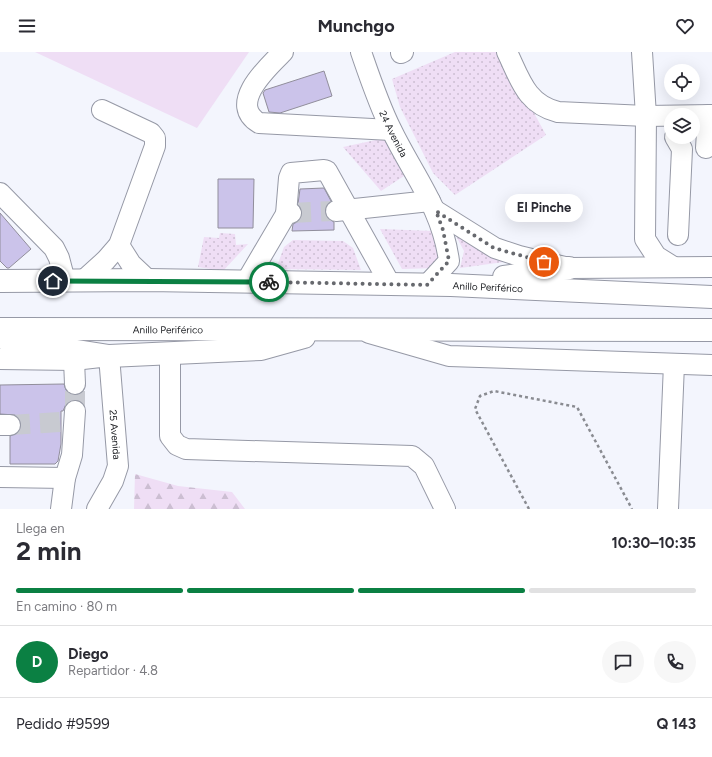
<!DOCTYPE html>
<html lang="es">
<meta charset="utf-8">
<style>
:root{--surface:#fff;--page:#f7f7f7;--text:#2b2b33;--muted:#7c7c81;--line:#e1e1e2;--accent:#0b8043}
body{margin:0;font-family:Figtree,sans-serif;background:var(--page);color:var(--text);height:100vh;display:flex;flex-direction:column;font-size:15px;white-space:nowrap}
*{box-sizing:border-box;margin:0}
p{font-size:13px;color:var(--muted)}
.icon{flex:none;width:22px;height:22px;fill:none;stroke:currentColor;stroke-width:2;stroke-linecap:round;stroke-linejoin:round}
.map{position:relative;height:457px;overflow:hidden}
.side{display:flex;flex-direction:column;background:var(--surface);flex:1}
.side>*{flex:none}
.fabs{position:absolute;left:664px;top:12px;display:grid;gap:8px}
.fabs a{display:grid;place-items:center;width:36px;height:36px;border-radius:50%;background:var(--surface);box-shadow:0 4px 16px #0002;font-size:20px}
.pin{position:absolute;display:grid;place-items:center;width:34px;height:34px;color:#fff;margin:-17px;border:2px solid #fff;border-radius:50%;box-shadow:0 1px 4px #0007}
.courier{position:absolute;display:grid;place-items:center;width:40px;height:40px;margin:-20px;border:3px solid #0b8043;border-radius:50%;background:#fff;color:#222;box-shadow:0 1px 5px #0007}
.bubble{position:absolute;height:28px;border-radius:14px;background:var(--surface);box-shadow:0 4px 16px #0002;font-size:13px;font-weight:700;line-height:28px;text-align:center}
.summary em{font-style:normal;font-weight:700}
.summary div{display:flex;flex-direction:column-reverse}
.summary{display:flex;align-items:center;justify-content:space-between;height:68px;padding:0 16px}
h1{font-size:26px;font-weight:700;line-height:30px}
.bar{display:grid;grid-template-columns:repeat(4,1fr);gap:6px 4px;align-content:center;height:48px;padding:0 16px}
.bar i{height:5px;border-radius:3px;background:var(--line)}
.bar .on{background:var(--accent)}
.bar p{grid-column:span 4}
.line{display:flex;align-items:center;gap:10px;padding:0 16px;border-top:1px solid var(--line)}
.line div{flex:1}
.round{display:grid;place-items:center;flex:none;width:42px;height:42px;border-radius:21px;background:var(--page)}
header{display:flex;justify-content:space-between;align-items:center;height:52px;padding:0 16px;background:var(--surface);font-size:18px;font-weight:700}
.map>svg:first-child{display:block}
</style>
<header><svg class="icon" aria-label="menu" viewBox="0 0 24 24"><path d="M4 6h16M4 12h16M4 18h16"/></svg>Munchgo<svg class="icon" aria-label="heart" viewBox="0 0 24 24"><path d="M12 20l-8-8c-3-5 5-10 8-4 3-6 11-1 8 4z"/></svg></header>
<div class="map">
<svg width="712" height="457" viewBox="0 0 712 457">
<defs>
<pattern id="grass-dots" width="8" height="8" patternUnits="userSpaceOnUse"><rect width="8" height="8" fill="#efdef5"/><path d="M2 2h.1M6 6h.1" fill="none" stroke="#ccbed2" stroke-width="1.8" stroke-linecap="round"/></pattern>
<pattern id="forest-firs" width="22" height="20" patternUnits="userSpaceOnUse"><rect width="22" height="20" fill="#efdef5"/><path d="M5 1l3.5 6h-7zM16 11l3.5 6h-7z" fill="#ccbed2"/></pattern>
</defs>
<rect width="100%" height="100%" fill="#f3f5fd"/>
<g fill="url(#grass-dots)">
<polygon points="455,0 501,0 546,83 455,143 433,121 400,55 392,27"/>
<polygon points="385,86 404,124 381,139 343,95"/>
<polygon points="449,171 504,210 460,216 464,199"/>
<polygon points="380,177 433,179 444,196 436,216 402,217"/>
<polygon points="220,181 235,182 236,193 248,192 223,219 198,215 204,185 219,186"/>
<polygon points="293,188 343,189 353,196 361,218 276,217 284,195"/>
</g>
<polygon fill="url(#forest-firs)" points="135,422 178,434 232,440 245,457 134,457"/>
<polygon fill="#efdef5" points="35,0 249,0 197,76"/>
<g fill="#cbc3ea" stroke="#918e9b">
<polygon points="324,19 332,44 280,61 269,60 263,41 265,38"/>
<polygon points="218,127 254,127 253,176 218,176"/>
<polygon points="324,136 331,149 326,154 325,161 327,166 334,170 334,178 292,179 293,172 299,169 302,164 302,158 298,152 300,137"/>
<polygon points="0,161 31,197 9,216 7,216 0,209"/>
<polygon points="64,332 66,338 70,342 76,343 84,339 84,352 76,348 70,349 66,352 63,359 61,359 61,392 58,409 55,412 10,412 10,384 20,379 21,373 20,367 15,363 0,362 0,333"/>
</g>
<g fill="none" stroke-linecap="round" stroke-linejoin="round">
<g stroke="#c8cad1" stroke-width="20" stroke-dasharray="20 10" stroke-linecap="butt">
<polyline points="291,161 334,159"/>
<polyline points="75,359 75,332"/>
<polyline points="10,373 61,370"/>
</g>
<defs>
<g id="minor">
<path d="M283,0C268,15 227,52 259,71L391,78"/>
<path id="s1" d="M361,0C370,26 379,53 391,77C413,123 442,156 449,209L427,233"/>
<path d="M507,0C520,27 526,52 558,60L646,64L712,63"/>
<polyline points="642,0 646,64 645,187 656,204 672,214"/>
<polyline points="401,1 403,0"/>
<polyline points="675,85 682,97 678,183"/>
<polyline points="706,96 708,63"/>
<polyline points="0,141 54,196 59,206 65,229"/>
<polyline points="336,159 430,149"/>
<polyline points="436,159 495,196 519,204 569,216 712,215"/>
<polyline points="286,162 289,126 291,121 324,118 327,119 390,232"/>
<polyline points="119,193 131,212 148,228"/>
<polyline points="84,228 106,208 119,193 155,94 155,86 151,81 102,58"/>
<polyline points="246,230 286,162 291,161"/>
<polyline points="369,281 449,304 712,313"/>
<polyline points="170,301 170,384 177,393 186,397 412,404 424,414 445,457"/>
<path id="s2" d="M0,307L74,308L109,304L118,414L113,429L97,457"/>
<polyline points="74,308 75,332"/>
<polyline points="0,373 10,373"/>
<polyline points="0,425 65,426"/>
<polyline points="61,457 65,426 72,403 75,359"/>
<polyline points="668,457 674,312"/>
</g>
<g id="highway">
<polyline points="504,225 569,216"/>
<path id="s3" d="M0,229L148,228L451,233L712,245"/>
<path id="s4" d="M0,277L712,278"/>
<polyline points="7,288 109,304 261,297 304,285"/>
</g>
</defs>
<use href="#minor" stroke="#9699a6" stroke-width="22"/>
<use href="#highway" stroke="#9699a6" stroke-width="24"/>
<polyline stroke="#898b91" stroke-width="2.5" stroke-dasharray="3 3" stroke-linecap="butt" points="529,457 475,357 480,344 494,339 577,355 632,457"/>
<use href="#minor" stroke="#fff" stroke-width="20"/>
<use href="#highway" stroke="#fff" stroke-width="22"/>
</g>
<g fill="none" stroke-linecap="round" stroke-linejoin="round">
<polyline stroke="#67696e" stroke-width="4" stroke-dasharray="0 7.2" points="269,230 427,233 449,209 443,178 436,159 494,196 544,210"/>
<polyline stroke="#0b8043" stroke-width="5" points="53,229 269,230"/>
</g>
<g text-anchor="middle" stroke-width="3.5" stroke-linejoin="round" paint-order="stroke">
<g font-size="10" fill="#1b1d21" stroke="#fff">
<text dy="4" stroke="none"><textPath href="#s1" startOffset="88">24 Avenida</textPath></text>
<text dy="4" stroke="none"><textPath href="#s3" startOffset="488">Anillo Periférico</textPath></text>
<text dy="4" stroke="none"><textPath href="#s4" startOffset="168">Anillo Periférico</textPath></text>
<text dy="4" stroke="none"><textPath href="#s2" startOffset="188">25 Avenida</textPath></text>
</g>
</g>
</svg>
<div class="fabs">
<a><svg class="icon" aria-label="locate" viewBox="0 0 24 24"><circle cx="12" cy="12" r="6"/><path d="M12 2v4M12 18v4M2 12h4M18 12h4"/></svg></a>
<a><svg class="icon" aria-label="layers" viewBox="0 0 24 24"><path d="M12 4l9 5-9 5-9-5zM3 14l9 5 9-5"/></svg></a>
</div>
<div class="pin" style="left:544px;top:210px;background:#ea580c"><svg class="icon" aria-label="bag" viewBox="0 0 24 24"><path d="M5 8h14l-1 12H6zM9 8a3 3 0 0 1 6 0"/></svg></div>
<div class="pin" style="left:53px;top:229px;background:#1f2937"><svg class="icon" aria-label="home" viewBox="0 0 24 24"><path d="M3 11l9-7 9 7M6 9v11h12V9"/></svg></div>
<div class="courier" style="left:269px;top:230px"><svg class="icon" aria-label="bike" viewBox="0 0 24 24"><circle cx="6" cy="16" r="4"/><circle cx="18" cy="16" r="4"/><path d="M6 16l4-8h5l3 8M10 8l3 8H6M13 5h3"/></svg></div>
<div class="bubble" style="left:505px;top:142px;width:78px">El Pinche</div>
</div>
<section class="side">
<div class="summary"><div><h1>2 min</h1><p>Llega en</p></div><em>10:30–10:35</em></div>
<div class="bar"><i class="on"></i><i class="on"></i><i class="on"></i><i></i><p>En camino · 80 m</p></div>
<div class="line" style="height:72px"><b class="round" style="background:var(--accent);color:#fff">D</b><div><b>Diego</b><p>Repartidor · 4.8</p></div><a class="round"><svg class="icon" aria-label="chat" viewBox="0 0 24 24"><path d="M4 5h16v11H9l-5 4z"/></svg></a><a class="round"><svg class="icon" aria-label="phone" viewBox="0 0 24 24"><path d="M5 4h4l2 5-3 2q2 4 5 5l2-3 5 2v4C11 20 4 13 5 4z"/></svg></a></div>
<div class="line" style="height:52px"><div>Pedido #9599</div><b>Q 143</b></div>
</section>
